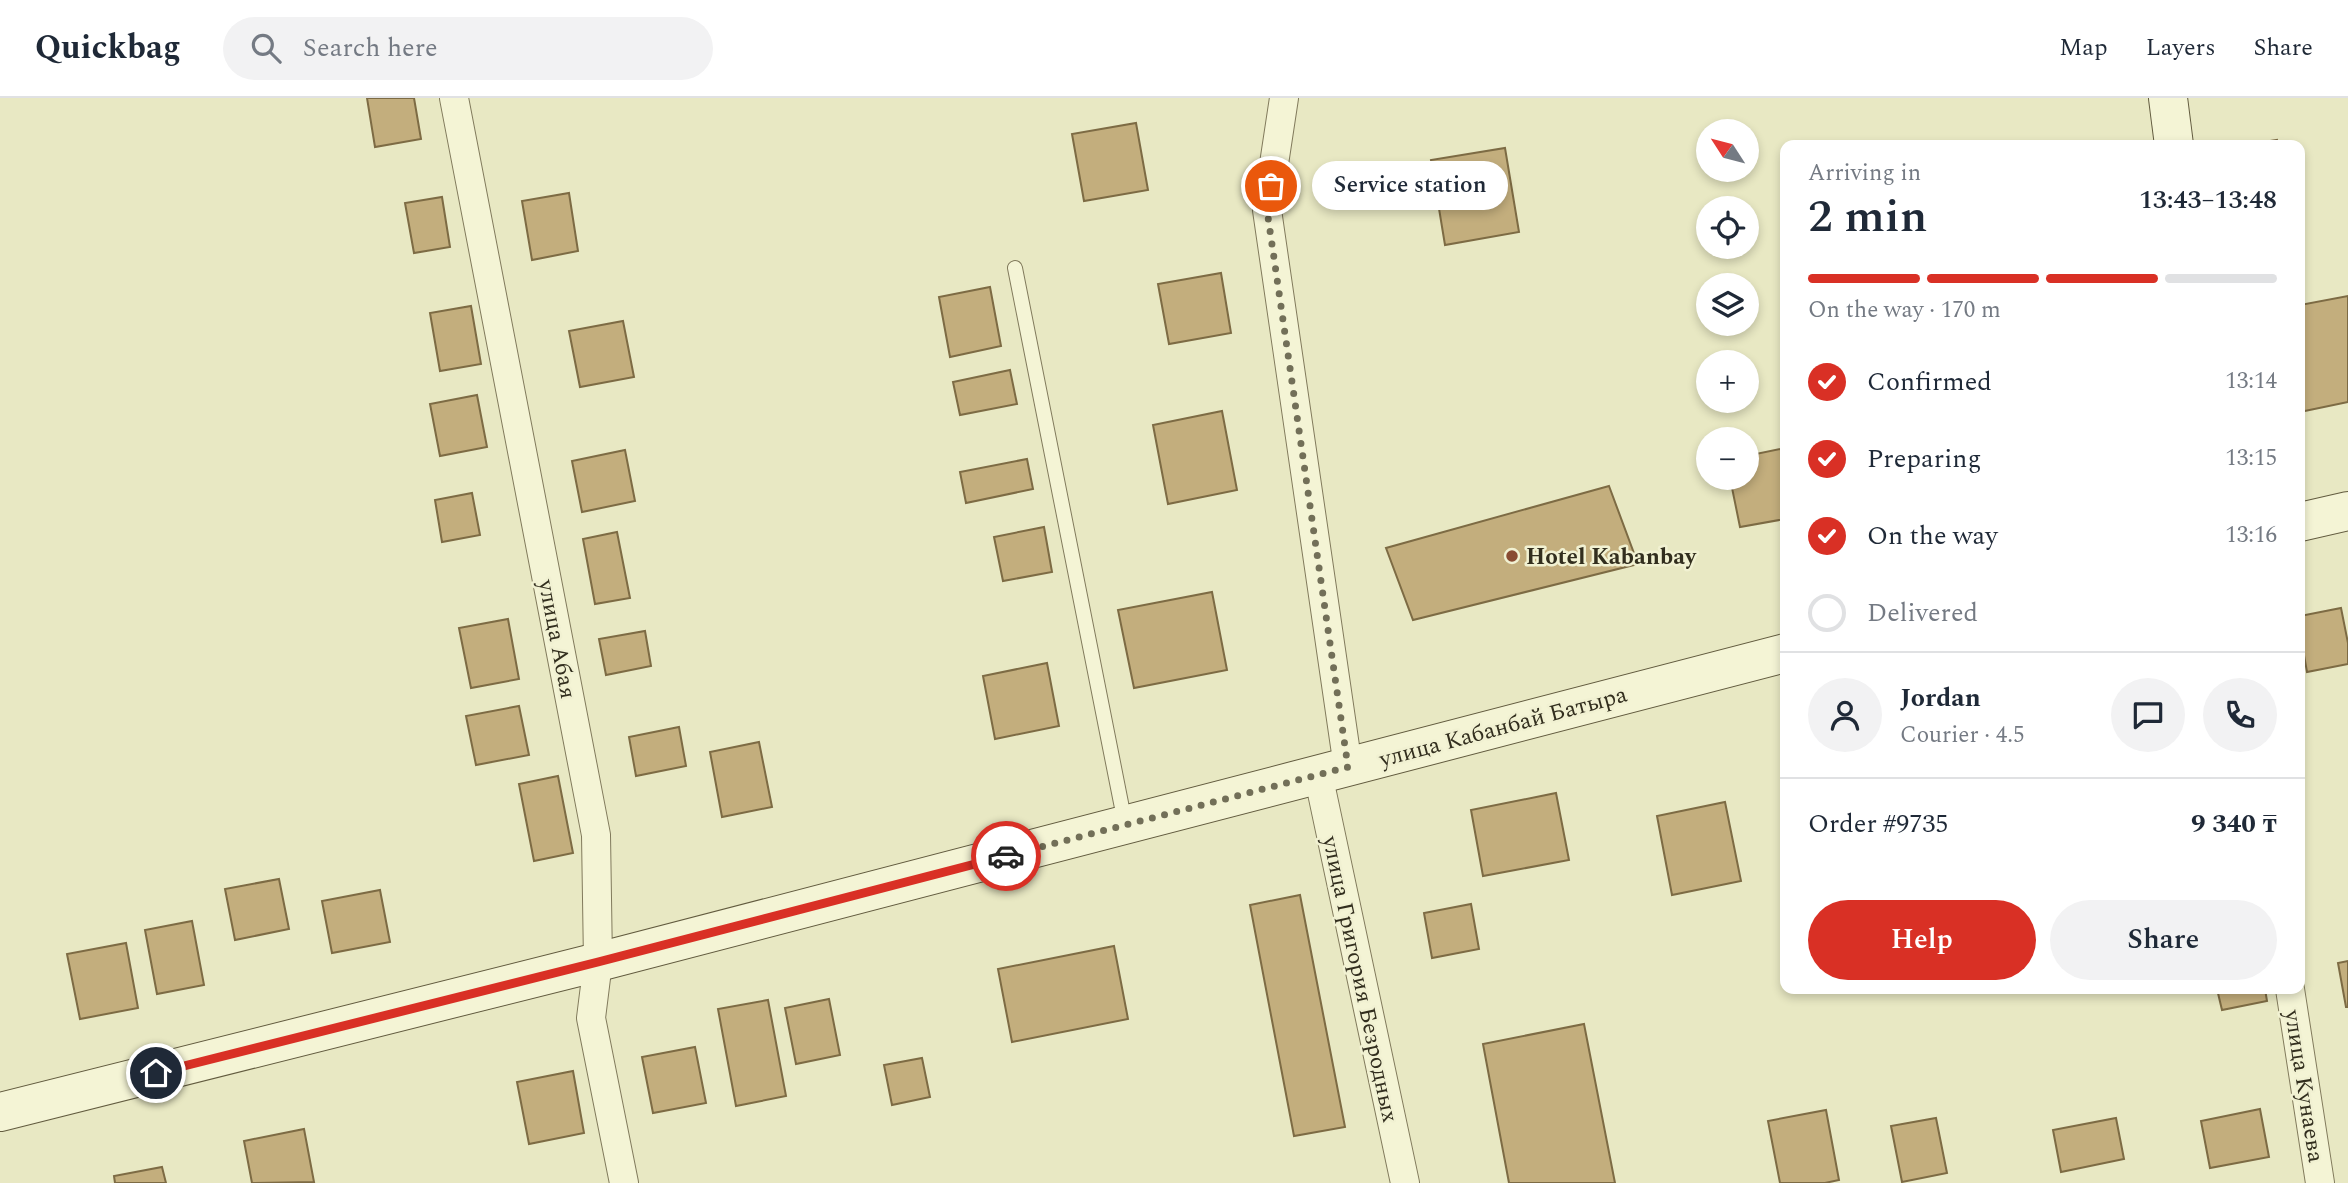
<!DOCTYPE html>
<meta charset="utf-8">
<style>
:root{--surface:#fff;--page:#f2f2f3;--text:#1f2937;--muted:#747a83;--line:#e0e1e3;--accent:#d93025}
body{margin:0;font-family:Spectral,serif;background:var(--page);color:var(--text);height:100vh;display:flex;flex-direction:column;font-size:26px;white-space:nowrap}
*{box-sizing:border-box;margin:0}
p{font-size:23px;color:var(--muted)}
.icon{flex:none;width:38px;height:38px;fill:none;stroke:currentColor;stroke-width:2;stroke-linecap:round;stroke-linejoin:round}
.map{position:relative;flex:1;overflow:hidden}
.side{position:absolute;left:1780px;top:42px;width:525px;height:854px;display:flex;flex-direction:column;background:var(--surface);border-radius:14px;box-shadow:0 4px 10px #0003}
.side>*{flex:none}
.needle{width:46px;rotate:306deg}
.controls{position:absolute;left:1696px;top:21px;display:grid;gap:14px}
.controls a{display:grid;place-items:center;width:63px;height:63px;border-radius:50%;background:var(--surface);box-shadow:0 4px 10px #0003;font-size:35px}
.pin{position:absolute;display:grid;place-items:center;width:60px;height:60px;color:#fff;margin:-30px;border:4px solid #fff;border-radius:50%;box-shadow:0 2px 7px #0007}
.courier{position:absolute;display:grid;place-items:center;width:70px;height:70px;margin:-35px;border:5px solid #d93025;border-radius:50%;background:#fff;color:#222;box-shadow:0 2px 9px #0007}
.bubble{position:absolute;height:49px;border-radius:24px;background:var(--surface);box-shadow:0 4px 10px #0003;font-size:23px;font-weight:600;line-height:49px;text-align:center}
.head em{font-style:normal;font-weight:600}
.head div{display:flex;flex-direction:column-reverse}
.head{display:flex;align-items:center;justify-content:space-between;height:119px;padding:0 28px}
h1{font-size:46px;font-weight:600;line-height:52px}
.bar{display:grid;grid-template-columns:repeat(4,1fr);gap:10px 7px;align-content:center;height:84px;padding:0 28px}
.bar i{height:9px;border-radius:5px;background:var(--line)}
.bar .selected{background:var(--accent)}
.bar p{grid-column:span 4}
.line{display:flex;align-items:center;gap:18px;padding:0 28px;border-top:2px solid var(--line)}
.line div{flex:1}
.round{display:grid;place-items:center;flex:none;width:74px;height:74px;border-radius:37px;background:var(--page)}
ol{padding:0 28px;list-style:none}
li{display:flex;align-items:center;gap:21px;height:77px}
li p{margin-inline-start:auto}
li .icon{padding:7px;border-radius:50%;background:var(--accent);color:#fff;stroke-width:4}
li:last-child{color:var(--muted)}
li i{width:38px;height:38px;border:4px solid var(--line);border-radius:50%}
.button{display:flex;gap:14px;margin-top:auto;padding:14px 28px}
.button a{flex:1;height:80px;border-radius:42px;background:var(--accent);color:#fff;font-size:28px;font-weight:600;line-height:80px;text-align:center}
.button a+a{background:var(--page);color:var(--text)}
header{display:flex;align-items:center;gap:42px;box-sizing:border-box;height:98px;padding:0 35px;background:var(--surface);border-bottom:2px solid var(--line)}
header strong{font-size:33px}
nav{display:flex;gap:38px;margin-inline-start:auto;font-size:24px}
.search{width:490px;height:63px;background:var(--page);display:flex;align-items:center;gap:18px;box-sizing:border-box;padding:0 24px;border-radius:38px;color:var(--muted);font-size:26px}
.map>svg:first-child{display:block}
</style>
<header>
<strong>Quickbag</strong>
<div class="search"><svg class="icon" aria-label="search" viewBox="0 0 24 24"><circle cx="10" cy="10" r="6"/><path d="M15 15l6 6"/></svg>Search here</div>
<nav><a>Map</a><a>Layers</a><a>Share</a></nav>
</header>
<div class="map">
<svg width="2348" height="1085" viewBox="0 0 2348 1085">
<rect width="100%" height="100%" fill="#e8e8c3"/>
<g fill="#c3ae7d" stroke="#7d6b44" stroke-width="2">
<polygon points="367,0 414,0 421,41 375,49"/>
<polygon points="1136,25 1148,92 1084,103 1072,36"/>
<polygon points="2277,42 2278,47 2245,47"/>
<polygon points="1505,50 1519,134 1445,147 1431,62"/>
<polygon points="569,95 578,153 532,162 522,103"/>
<polygon points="442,99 450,149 414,155 405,105"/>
<polygon points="1221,175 1231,235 1169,246 1158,186"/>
<polygon points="990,189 1001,248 950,259 939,199"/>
<polygon points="2348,198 2348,304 2300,314 2300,207"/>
<polygon points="471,208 481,266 440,273 430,215"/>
<polygon points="623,223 634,279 580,289 569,233"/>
<polygon points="1010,272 1017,306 960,317 953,284"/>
<polygon points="477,297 487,349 440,358 430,306"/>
<polygon points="1222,313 1237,392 1168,406 1153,327"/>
<polygon points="1785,350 1785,421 1740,429 1730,380 1746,380 1746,358"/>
<polygon points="625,352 635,403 582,414 572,363"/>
<polygon points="1027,361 1033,391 966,405 960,374"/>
<polygon points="1609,388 1638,466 1413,522 1386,450"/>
<polygon points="472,395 480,437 442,444 435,402"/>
<polygon points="1044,429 1052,474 1003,483 994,439"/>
<polygon points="617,434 630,500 595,506 583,441"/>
<polygon points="1212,494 1227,572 1134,590 1118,512"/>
<polygon points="2341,510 2348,545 2348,566 2307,574 2300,535 2300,518"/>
<polygon points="508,521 519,581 471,590 459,530"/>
<polygon points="645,533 651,568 606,577 599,541"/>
<polygon points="1047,565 1059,628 995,641 983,578"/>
<polygon points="519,608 529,657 476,667 466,618"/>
<polygon points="679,629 686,668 636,678 629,639"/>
<polygon points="759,644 772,709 722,719 710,654"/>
<polygon points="558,678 573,755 534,763 519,686"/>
<polygon points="1556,695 1569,762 1483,778 1471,712"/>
<polygon points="1725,704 1741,783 1672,797 1657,718"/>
<polygon points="279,781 289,831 235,842 225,791"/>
<polygon points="380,792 390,844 332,855 322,803"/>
<polygon points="1300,797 1345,1029 1294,1038 1250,807"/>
<polygon points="1471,806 1479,851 1432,860 1424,815"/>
<polygon points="192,823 204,887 157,896 145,832"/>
<polygon points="126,845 138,910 80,921 67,856"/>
<polygon points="1114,848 1128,921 1012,944 998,871"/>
<polygon points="2348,863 2348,909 2346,909 2338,865"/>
<polygon points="2217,891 2265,891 2267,903 2222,912"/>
<polygon points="829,901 840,957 796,966 785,910"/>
<polygon points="768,902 786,998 736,1008 718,911"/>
<polygon points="1584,926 1615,1085 1509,1085 1483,946"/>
<polygon points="695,949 706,1005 653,1015 642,959"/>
<polygon points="922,960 930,999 892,1007 884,967"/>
<polygon points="573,973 584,1035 529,1046 517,984"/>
<polygon points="2260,1011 2269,1059 2210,1070 2201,1023"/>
<polygon points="1826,1012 1839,1082 1825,1085 1780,1085 1768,1023"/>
<polygon points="1936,1020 1947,1075 1902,1084 1891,1028"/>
<polygon points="2116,1020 2124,1061 2061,1074 2053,1032"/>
<polygon points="304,1031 314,1084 252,1085 244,1043"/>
<polygon points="162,1069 166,1085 115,1085 114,1078"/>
</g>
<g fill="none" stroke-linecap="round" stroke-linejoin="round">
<defs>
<polyline id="lane" points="1015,170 1125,725"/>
<g id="street">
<polyline points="454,0 596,737 598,864 591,920 624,1085"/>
<polyline points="1284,0 1267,112 1348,669"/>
<polyline points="1318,676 1405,1085"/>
<polyline points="2290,891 2320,1085"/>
</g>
<g id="secondary">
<polyline points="2168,0 2174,47"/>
<polyline points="2300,424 2348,413"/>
<polyline points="0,1014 598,864 1785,555"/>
</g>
</defs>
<use href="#lane" stroke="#817a5c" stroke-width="16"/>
<use href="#street" stroke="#817a5c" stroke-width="30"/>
<use href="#secondary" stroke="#625b3f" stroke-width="40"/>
<use href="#lane" stroke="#f4f4d5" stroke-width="14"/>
<use href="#street" stroke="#f4f4d5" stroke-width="28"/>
<use href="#secondary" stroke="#f4f4d5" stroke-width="38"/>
</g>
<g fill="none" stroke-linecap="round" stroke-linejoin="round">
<polyline stroke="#726f58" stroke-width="7" stroke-dasharray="0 12.6" points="1006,758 1348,669 1267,112 1271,88"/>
<polyline stroke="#d93025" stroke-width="9" points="156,975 598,864 1006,758"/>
</g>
<circle fill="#894b32" stroke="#f1f1d2" stroke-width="2.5" cx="1512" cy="458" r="7"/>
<g text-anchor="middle" stroke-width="5" stroke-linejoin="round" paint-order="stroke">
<g font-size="23" font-weight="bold" fill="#322e1e" stroke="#f1f1d2" text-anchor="start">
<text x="1526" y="466">Hotel Kabanbay</text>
</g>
<g font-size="23" fill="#322e1e" stroke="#f1f1d2">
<text transform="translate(558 541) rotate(79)" y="8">улица Абая</text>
<text transform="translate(1503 628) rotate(-15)" y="8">улица Кабанбай Батыра</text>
<text transform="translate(1361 881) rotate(78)" y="8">улица Григория Безродных</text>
<text transform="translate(2305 988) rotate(81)" y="8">улица Кунаева</text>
</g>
</g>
</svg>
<div class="controls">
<a><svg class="needle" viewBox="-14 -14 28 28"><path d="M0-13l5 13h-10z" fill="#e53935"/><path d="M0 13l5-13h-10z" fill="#747a83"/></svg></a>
<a><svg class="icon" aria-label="locate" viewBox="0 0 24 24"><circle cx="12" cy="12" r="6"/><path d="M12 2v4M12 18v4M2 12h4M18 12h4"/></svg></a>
<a><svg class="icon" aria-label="layers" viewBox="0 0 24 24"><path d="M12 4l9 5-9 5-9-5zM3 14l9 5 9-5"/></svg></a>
<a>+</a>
<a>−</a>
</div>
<div class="pin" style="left:1271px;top:88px;background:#ea580c"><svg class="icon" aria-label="bag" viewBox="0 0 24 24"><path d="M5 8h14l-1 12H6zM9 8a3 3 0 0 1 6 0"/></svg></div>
<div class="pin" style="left:156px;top:975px;background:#1f2937"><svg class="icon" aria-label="home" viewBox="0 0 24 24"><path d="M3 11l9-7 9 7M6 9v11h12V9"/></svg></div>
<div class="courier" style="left:1006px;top:758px"><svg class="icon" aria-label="car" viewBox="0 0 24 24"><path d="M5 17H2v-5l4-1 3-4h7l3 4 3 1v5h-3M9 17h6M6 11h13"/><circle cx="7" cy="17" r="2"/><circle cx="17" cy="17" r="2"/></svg></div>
<div class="bubble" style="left:1312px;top:63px;width:196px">Service station</div>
<section class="side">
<div class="head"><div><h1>2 min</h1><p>Arriving in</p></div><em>13:43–13:48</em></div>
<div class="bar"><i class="selected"></i><i class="selected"></i><i class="selected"></i><i></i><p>On the way · 170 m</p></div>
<ol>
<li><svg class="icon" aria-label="check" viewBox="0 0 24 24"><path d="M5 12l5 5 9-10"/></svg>Confirmed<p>13:14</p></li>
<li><svg class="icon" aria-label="check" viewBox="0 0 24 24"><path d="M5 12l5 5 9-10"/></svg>Preparing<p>13:15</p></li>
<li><svg class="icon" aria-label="check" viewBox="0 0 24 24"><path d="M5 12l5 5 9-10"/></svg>On the way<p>13:16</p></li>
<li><i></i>Delivered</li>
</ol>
<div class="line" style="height:126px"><a class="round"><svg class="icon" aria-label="person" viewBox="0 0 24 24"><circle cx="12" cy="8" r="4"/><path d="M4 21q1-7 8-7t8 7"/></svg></a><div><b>Jordan</b><p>Courier · 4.5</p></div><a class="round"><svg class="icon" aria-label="chat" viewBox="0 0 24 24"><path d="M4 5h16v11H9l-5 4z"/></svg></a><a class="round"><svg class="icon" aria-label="phone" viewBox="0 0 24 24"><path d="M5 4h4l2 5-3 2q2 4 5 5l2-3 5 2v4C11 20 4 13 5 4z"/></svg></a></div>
<div class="line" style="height:91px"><div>Order #9735</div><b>9 340 ₸</b></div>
<div class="button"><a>Help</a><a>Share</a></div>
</section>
</div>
